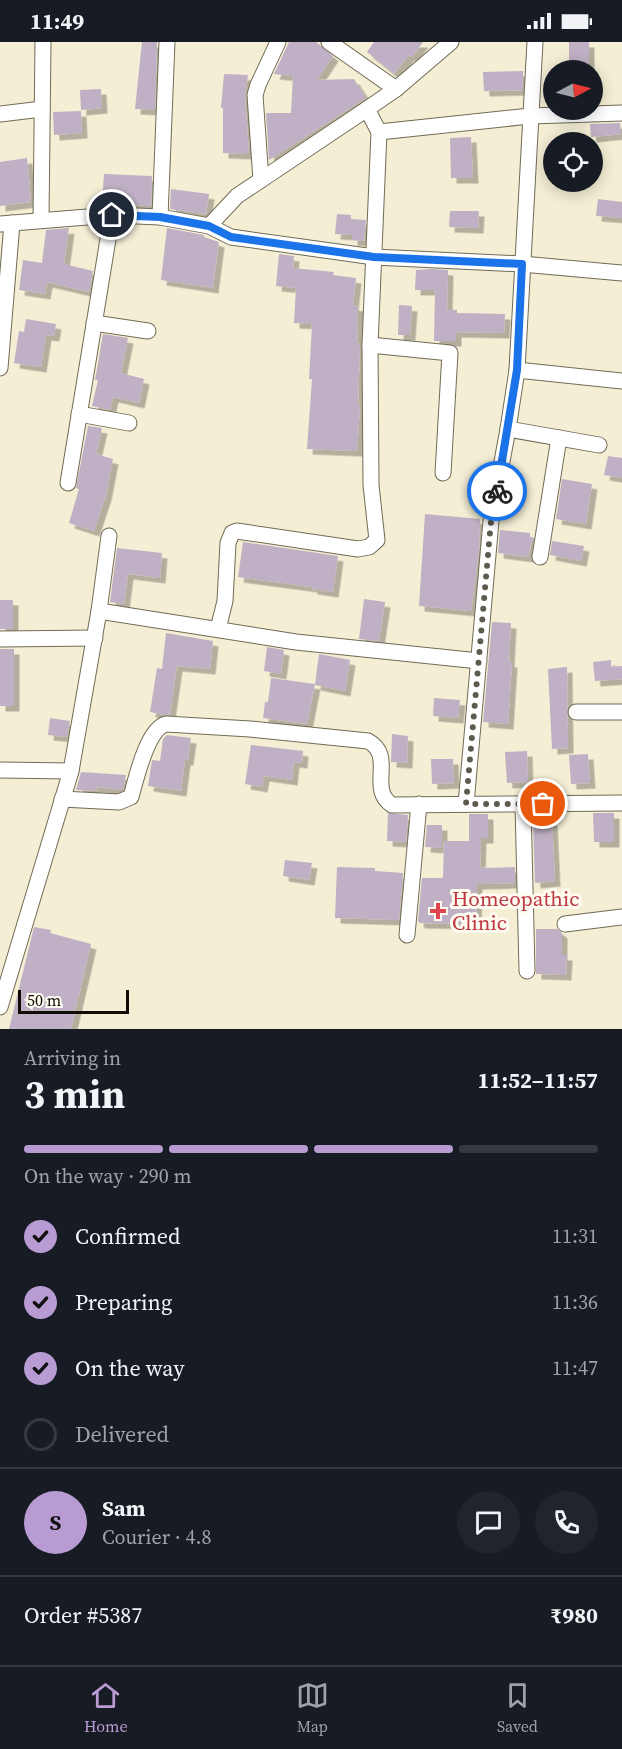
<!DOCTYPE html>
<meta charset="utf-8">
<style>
:root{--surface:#171b24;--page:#20242c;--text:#f1f3f6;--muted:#9ea1a6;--line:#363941;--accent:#b89bd2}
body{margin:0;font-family:"Source Serif 4",serif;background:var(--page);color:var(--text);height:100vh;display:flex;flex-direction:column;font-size:22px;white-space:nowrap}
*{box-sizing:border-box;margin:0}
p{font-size:20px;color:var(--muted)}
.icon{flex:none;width:33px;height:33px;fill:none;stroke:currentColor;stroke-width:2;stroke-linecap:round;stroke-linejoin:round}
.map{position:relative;height:987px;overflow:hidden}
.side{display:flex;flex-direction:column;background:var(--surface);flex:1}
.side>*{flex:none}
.needle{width:39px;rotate:83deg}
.buttons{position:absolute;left:543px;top:18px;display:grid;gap:12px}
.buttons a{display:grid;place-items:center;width:60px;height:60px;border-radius:50%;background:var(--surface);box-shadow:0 3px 15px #0003;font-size:30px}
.scale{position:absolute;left:18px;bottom:15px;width:111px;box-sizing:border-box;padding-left:6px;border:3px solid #0e0c05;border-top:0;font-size:16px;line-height:21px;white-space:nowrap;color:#0e0c05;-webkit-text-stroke:4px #fefbf1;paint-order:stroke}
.pin{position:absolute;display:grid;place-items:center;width:51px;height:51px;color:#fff;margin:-26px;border:3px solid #fff;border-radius:50%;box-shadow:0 2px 6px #0007}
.courier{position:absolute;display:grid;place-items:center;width:60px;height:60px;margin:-30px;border:4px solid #1a73e8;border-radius:50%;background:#fff;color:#222;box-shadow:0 2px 8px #0007}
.head em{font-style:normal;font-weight:700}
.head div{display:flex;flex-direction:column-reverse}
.head{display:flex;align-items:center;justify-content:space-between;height:102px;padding:0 24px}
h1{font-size:39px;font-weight:700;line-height:45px}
.bar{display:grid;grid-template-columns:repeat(4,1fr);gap:9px 6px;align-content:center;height:72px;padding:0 24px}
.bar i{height:8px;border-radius:4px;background:var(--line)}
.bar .current{background:var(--accent)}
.bar p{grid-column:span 4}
.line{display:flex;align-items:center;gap:15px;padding:0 24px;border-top:2px solid var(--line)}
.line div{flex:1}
.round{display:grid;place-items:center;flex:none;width:63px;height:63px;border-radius:32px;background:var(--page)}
ol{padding:0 24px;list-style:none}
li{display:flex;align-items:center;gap:18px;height:66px}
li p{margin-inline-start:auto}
li .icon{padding:6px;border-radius:50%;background:var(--accent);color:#111;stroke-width:4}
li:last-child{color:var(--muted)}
li i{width:33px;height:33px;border:3px solid var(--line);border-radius:50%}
.status{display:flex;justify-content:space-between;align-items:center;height:42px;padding:0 30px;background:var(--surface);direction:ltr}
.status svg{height:16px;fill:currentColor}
.menu{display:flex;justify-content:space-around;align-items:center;height:84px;border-top:2px solid var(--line);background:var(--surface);font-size:16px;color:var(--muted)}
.menu a{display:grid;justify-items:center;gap:3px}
.menu .current{color:var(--accent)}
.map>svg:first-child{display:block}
</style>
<div class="status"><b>11:49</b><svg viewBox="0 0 49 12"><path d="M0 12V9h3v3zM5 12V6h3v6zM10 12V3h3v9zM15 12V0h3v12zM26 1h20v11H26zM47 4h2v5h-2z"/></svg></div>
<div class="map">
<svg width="622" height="987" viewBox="0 0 622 987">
<defs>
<filter id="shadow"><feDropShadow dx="5.5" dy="5.5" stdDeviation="0" flood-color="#0004"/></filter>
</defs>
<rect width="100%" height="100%" fill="#f4eed5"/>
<g fill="#bfb0c5" filter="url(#shadow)">
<polygon points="142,0 157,0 155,68 135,67"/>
<polygon points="289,0 316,0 320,3 333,14 317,38 354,37 366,56 269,118 266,71 291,71 293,34 274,32"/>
<polygon points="374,0 423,0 412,15 409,13 394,32 367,10"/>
<rect x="569" y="0" width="20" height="28"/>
<polygon points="523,29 523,48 484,49 483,30"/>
<polygon points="224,32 248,33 245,54 249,112 223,111 223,66 221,66"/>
<polygon points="101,47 102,66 81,68 80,48"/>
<polygon points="81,69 82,91 54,93 53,70"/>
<polygon points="620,81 621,92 591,95 590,82"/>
<polygon points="471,95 473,136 451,136 450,96"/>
<polygon points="27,116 31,160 0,164 0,120"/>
<polygon points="104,132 152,134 151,164 102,161"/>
<polygon points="171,147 209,152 206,172 170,167"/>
<polygon points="598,157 622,160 622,176 596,174"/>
<polygon points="450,169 479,169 478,186 449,185"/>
<polygon points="337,172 351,173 351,177 366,178 364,199 352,198 352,193 335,192"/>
<polygon points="69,186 64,222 93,229 89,250 47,240 45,252 19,248 23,218 42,221 46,188"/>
<polygon points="167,186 204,193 204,195 219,200 213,246 161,238"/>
<polygon points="279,212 294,214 293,226 334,230 333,233 356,236 353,263 358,264 357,301 360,302 358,363 360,364 357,409 307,407 312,337 309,337 312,282 294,281 296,246 276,244"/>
<polygon points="432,227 448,228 447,268 457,268 457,271 505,272 504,291 456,290 456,299 434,299 435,248 415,248 416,228"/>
<polygon points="399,263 412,264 410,293 398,293"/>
<polygon points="26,277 56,282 54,294 46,293 41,325 14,321 19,289 24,290"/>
<polygon points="103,292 128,296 121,331 144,337 139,361 113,355 110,368 92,364 98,338 95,338"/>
<polygon points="88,384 102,386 96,412 113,417 106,453 94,489 69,481 79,447 76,446"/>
<polygon points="608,414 622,416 622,436 604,433"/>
<polygon points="562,437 592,442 586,482 556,477"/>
<polygon points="425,472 480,477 479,509 471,569 419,564"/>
<polygon points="500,488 530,491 530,495 533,495 528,515 498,511"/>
<polygon points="552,499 584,504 581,519 550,513"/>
<polygon points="243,500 338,514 333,550 312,547 312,545 238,535"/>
<polygon points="117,506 162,511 160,536 128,532 124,562 110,560"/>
<polygon points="364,557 385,560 379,599 359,597"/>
<rect x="0" y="558" width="13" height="29"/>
<polygon points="492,580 511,581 509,620 512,620 508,682 483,680"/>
<polygon points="166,591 213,599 210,627 177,624 170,672 164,673 150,670 157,626 162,627"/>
<polygon points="267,605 284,608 281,632 264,629"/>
<rect x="0" y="607" width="14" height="57"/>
<polygon points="319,612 350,618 345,649 315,643"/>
<polygon points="611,618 611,625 622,624 622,637 595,639 593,620"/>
<polygon points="567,625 568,706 552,707 548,627"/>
<polygon points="271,636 315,642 307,682 263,676 265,660 268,660"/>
<polygon points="434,656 460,658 458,676 433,674"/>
<polygon points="50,676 70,679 67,695 48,693"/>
<polygon points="392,692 408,694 407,721 391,720"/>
<polygon points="167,693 191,696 188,718 185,718 181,749 148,744 152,718 160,719 163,697"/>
<polygon points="251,703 303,709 302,721 294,720 292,738 264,734 262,745 245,742"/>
<polygon points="527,709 528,740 507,741 505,710"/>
<polygon points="588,712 590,741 571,742 569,713"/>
<polygon points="431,717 453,717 454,741 432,742"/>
<polygon points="81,730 126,733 123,748 97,745 96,749 76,748"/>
<polygon points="388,771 408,773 406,800 387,799"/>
<polygon points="593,771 614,771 614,800 594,800"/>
<polygon points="469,772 488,772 488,796 481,796 480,826 515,825 515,841 477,842 476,882 420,881 418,879 422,836 443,836 444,799 469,799"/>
<polygon points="552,778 555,839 535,841 533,780"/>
<polygon points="427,783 442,783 442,806 425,805"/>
<polygon points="285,818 312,821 309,838 283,834"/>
<polygon points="337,825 375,826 375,829 403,831 399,878 335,876"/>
<polygon points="34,885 51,888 50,891 91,902 71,987 9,987"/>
<polygon points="536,887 557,887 562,891 562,913 567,913 566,933 536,932"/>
</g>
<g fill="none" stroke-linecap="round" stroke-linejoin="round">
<defs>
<g id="street">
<polyline points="329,0 396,47"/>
<polyline points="535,0 517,328 508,387 599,403"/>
<polyline points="0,72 42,67"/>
<polyline points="379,90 530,74 622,71"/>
<polyline points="261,138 255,53 258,43 278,0"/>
<polyline points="160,175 167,0"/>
<polyline points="41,178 43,0"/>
<polyline points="0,182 112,173 160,175 209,184 231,195 374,215 522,222 622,231"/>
<polyline points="209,184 237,154 367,67 396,47 451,0"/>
<polyline points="94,281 148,289"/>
<polyline points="370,303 450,311 443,431"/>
<polyline points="0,326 12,181"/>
<polyline points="517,328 622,339"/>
<polyline points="79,372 129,381"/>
<polyline points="68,441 112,173"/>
<polyline points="540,515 559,396"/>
<polyline points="99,569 296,600 479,619"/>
<polyline points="218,587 225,559 228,501 232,491 237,489 358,507 369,505 377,498 371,443 370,303 379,90 367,67"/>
<polyline points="0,597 95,596"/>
<polyline points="576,670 622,670"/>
<polyline points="0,728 71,729"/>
<path d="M62,757L119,760L131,755C136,737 147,687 166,682L250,687L368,699C396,714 367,747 392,763L622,761"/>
<polyline points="466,762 491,479 508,387"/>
<polyline points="523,762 527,929"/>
<polyline points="565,882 622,875"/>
<polyline points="407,893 419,762"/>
<polyline points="0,965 71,729 99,569 109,494"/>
</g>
</defs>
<use href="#street" stroke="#716b55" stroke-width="17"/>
<use href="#street" stroke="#fff" stroke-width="15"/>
</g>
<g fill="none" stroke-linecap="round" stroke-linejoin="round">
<polyline stroke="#5e5b4e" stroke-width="6" stroke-dasharray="0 10.8" points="497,449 491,479 466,762 543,762"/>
<polyline stroke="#1a73e8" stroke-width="8" points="112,173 160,175 209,184 231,195 374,215 522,222 517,328 497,449"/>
</g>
<path fill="#e0444e" stroke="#fefbf1" stroke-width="2" d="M435 860h6v6h6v6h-6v6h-6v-6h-6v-6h6z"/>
<g text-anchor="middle" stroke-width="6" stroke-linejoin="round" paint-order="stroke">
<g font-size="21" fill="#be3a42" stroke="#fefbf1" text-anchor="start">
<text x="452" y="864">Homeopathic<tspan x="452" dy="24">Clinic</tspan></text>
</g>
</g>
</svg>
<div class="buttons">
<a><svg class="needle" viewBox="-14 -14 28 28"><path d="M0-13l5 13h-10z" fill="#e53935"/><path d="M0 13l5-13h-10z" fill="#9ea1a6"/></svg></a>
<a><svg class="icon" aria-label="locate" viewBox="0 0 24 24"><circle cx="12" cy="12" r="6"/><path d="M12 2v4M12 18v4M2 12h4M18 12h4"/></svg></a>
</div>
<div class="scale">50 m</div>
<div class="pin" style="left:543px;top:762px;background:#ea580c"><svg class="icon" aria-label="bag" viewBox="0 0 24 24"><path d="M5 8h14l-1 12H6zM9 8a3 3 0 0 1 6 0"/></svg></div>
<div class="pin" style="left:112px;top:173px;background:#1f2937"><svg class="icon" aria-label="home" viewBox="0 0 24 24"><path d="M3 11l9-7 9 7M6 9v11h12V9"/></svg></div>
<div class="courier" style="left:497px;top:449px"><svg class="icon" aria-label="bike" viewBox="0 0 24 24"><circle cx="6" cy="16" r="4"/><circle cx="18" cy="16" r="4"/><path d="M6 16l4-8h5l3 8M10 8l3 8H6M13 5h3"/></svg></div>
</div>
<section class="side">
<div class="head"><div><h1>3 min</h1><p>Arriving in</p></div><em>11:52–11:57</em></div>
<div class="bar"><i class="current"></i><i class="current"></i><i class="current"></i><i></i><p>On the way · 290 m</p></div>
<ol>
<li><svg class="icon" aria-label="check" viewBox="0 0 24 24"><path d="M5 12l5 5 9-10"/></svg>Confirmed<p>11:31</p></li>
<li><svg class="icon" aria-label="check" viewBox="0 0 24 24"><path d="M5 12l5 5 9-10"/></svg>Preparing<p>11:36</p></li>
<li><svg class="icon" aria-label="check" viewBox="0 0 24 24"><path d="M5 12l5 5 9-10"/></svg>On the way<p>11:47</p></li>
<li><i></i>Delivered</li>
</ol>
<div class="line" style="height:108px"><b class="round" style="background:var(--accent);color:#111">S</b><div><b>Sam</b><p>Courier · 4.8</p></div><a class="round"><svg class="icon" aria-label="chat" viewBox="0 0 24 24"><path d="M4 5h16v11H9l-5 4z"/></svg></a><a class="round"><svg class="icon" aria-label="phone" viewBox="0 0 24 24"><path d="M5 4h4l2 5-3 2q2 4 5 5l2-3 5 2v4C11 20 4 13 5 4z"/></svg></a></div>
<div class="line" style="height:78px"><div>Order #5387</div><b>₹980</b></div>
</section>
<nav class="menu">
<a class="current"><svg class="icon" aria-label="home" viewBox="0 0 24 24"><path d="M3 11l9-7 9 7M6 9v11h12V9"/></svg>Home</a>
<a><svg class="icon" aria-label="map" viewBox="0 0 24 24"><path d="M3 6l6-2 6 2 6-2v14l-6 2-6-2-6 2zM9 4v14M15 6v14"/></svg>Map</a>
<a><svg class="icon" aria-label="saved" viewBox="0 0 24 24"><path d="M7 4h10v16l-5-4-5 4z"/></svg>Saved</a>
</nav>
